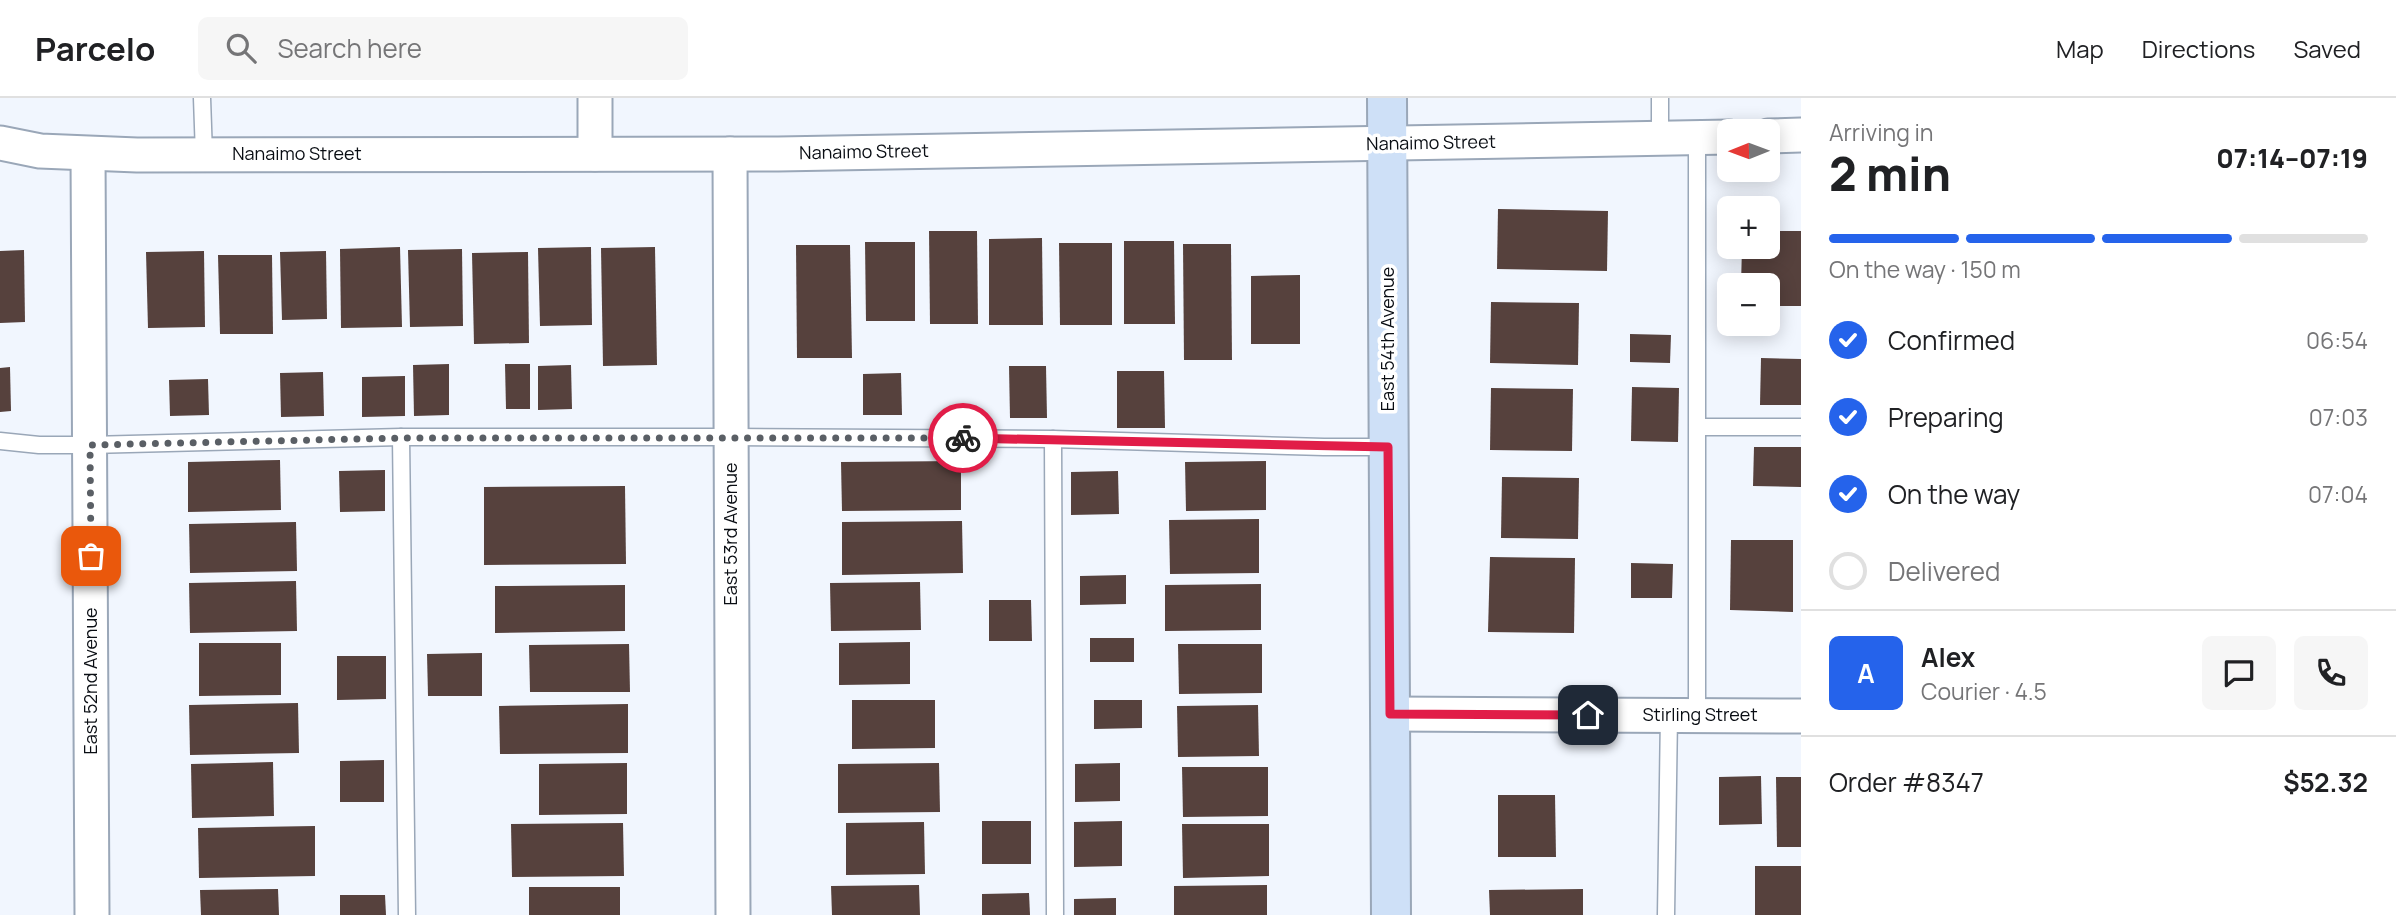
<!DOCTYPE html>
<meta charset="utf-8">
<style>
:root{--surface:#fff;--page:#f6f6f6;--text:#202124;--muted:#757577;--line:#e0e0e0;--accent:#2563eb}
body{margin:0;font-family:Manrope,sans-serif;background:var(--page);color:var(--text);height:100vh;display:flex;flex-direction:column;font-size:26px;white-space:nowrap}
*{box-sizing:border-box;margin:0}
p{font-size:23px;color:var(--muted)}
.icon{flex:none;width:38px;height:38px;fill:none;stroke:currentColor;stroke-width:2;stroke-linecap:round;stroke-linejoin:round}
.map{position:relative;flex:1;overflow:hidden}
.drawer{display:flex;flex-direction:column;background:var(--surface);width:595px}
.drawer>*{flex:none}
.needle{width:46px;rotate:269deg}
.tools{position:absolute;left:1717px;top:21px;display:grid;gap:14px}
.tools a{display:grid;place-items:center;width:63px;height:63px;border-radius:10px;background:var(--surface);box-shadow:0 4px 18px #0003;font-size:35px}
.pin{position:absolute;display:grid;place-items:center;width:60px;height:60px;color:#fff;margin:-30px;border-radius:14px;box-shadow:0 4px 10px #0006}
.courier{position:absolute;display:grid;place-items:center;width:70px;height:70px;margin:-35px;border:5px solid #e11d48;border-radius:50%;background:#fff;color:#222;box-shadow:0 2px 9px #0007}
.summary em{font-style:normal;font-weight:800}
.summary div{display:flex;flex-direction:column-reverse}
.summary{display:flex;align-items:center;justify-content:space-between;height:119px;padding:0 28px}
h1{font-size:46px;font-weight:800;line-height:52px}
.bar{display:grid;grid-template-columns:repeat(4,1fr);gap:10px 7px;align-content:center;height:84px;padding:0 28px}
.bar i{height:9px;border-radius:5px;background:var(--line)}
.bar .current{background:var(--accent)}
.bar p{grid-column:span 4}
.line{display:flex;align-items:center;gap:18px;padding:0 28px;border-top:2px solid var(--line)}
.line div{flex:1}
.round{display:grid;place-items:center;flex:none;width:74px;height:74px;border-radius:10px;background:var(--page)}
ol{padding:0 28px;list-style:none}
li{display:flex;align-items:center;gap:21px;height:77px}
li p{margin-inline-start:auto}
li .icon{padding:7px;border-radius:50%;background:var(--accent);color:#fff;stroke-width:4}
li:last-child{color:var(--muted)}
li i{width:38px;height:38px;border:4px solid var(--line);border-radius:50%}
header{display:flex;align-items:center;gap:42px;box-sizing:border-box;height:98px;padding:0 35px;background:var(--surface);border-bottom:2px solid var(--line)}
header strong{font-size:33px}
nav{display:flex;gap:38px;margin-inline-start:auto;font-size:24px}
.search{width:490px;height:63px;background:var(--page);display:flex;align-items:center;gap:18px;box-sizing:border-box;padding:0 24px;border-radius:10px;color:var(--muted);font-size:26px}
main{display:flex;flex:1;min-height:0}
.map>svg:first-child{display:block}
</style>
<header>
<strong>Parcelo</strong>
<div class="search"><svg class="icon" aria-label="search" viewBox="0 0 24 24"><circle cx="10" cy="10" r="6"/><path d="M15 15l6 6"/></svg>Search here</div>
<nav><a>Map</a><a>Directions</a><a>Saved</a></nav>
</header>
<main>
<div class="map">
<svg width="1801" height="817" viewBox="0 0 1801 817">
<rect width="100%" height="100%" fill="#f1f6fe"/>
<g fill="#56413d">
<polygon points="1498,111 1608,113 1607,173 1497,171"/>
<polygon points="929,133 977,133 978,226 930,226"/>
<polygon points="1768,133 1801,133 1801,208 1768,208 1768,187 1741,187 1742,149 1768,149"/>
<polygon points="1042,140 1043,227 989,227 989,141"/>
<polygon points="1124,143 1174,143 1175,226 1124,226"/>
<polygon points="865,144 915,144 915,223 866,223"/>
<polygon points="1059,145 1112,145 1112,227 1060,227"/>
<polygon points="1183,146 1231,146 1232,262 1184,262"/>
<polygon points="796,147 850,147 852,260 797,260"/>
<polygon points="400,149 402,229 341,230 340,151"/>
<polygon points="591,149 592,227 540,228 538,150"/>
<polygon points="655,149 657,267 603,268 601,150"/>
<polygon points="462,151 463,228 410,229 408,152"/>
<polygon points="24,152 25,224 0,225 0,153"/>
<polygon points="204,153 205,229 148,230 146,154"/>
<polygon points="326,153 327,221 282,222 280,154"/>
<polygon points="528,154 529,245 474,246 472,155"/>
<polygon points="218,157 272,157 273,236 220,236"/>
<polygon points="1300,177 1300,246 1251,246 1251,178"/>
<polygon points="1491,204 1579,205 1578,267 1490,265"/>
<polygon points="1630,236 1671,237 1670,265 1630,264"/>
<polygon points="1761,260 1801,261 1801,307 1760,307"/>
<polygon points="449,266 449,317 414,318 413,267"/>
<polygon points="505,266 530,266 530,311 506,311"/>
<polygon points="571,267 572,311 538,312 538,268"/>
<polygon points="1009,268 1046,268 1047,320 1010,320"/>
<polygon points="10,269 11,313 0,314 0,270"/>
<polygon points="1117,273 1164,273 1165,330 1117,330"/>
<polygon points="323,274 324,318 281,319 280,275"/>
<polygon points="901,275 902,317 863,317 863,276"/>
<polygon points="405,278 405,318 362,319 362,279"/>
<polygon points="208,281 209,317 170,318 169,282"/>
<polygon points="1632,289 1679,290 1678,344 1631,343"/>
<polygon points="1491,290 1573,291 1572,353 1490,352"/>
<polygon points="1754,349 1801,349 1801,389 1753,388"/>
<polygon points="280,362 281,412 188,414 188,364"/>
<polygon points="961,363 961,412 842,413 841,364"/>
<polygon points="1266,363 1266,412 1186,413 1185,364"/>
<polygon points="385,372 385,413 340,414 339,373"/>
<polygon points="1118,373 1119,416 1071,417 1071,374"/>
<polygon points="1502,379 1579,380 1578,441 1501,440"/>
<polygon points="625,388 626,466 484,467 484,389"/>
<polygon points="1259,421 1259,475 1170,476 1169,422"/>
<polygon points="962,423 963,475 842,477 842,424"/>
<polygon points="296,424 297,473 190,475 189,426"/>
<polygon points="1731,442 1793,442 1793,514 1730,512"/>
<polygon points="1490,459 1575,460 1574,535 1488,534"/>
<polygon points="1631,465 1673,466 1672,500 1631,500"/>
<polygon points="1126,477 1126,506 1080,507 1080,478"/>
<polygon points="296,483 297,533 190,535 189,485"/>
<polygon points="920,484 921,532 831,533 830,485"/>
<polygon points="1261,486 1261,532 1165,533 1165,487"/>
<polygon points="625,487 625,533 495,535 495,488"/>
<polygon points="989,502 1031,502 1032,543 989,543"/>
<rect x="1090" y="540" width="44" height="24"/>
<polygon points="910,544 910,586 839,587 839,545"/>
<polygon points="199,545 281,545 281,597 199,598"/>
<polygon points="629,546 630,594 530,594 529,547"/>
<polygon points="1178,546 1262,546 1262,595 1179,596"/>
<polygon points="482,555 482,598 428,598 427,556"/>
<polygon points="337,558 386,558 386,601 337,602"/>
<polygon points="852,602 935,602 935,650 852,651"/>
<polygon points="1094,602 1142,602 1142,630 1094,631"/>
<polygon points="298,605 299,655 190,657 189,607"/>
<polygon points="628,606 628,655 500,656 499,608"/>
<polygon points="1258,607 1259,658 1178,659 1177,608"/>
<polygon points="384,662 384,704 340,704 340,663"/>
<polygon points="273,664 274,718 192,720 191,666"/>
<polygon points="627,665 627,716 539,717 539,666"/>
<polygon points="939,665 940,714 838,715 838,666"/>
<polygon points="1120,665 1120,703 1075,704 1075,666"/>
<polygon points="1182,669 1268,669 1268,718 1183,719"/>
<polygon points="1761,678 1762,726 1719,727 1719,679"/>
<polygon points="1776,679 1801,679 1801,749 1777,749"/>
<polygon points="1498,697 1555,697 1556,759 1498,759"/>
<rect x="982" y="723" width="49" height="43"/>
<polygon points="1122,723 1122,768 1074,769 1074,724"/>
<polygon points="924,724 925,776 846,777 846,725"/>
<polygon points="623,725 624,778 512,779 511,726"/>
<polygon points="1182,726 1269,726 1269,778 1183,780"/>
<polygon points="315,728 315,778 199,780 198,730"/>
<rect x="1755" y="768" width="46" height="49"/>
<polygon points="919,787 920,817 832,817 831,788"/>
<polygon points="1267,787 1267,817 1174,817 1174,788"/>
<rect x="529" y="789" width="91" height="28"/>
<polygon points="278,791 279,817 201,817 200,792"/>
<polygon points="1583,791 1583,817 1490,817 1489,792"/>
<polygon points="1029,795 1030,817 982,817 982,796"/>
<polygon points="340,797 385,797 386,817 340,817"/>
<polygon points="1116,800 1116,817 1074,817 1074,801"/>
</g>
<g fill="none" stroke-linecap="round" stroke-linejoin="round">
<defs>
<g id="lane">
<polyline points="202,0 204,57"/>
<polyline points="1697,40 1697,617"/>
<polyline points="1660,41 1660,0"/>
<polyline points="1698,329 1801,329"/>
<polyline points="401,339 407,817"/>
<polyline points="1053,341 1055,817"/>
<polyline points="0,343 39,347 90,347 401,339 731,339 1053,341 1324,349 1388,349"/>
<polyline points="1666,817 1669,617"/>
</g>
<g id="street">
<polyline points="1768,38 1801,37"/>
<polyline points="0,45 40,53 137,57 778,56 1729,39"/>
<polyline points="88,56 92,817"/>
<polyline points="595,56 595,0"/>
<polyline points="730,56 733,817"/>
<polyline points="1390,616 1801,618"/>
</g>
<polyline id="secondary" points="1387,0 1391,817"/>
</defs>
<use href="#lane" stroke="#9aa7b8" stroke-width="19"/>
<use href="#street" stroke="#9aa7b8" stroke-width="37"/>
<use href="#secondary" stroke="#9aa7b8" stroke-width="42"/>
<use href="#lane" stroke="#fff" stroke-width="16"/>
<use href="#street" stroke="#fff" stroke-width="33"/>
<use href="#secondary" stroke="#cee0f7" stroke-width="38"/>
</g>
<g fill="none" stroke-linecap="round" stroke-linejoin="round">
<polyline stroke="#5a5f65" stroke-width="7" stroke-dasharray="0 12.6" points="91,458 90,347 401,340 963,340"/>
<polyline stroke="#e11d48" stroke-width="9" points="963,340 1388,349 1390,616 1588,617"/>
</g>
<g text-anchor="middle" stroke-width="7" stroke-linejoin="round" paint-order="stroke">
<g font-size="18" fill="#090d13" stroke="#fff">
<text transform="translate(1431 45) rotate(-1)" y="6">Nanaimo Street</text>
<text transform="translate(864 54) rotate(-1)" y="6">Nanaimo Street</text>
<text x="297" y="62">Nanaimo Street</text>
<text transform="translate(1388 241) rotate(-90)" y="6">East 54th Avenue</text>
<text transform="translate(731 436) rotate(-90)" y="6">East 53rd Avenue</text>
<text transform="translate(91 583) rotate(-90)" y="6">East 52nd Avenue</text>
<text x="1700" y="623">Stirling Street</text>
</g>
</g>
</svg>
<div class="tools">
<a><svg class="needle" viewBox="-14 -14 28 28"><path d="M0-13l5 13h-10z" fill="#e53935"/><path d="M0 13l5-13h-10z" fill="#757577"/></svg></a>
<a>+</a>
<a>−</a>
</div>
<div class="pin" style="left:91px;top:458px;background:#ea580c"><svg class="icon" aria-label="bag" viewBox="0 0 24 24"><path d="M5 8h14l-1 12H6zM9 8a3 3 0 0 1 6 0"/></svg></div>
<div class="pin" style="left:1588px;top:617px;background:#1f2937"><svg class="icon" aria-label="home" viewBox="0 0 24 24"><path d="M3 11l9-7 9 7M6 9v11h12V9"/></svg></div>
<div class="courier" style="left:963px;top:340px"><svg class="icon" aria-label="bike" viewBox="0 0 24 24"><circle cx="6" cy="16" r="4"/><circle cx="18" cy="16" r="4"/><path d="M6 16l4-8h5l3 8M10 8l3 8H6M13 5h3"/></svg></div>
</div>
<section class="drawer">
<div class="summary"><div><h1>2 min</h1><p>Arriving in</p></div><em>07:14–07:19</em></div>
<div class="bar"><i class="current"></i><i class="current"></i><i class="current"></i><i></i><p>On the way · 150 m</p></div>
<ol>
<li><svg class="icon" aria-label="check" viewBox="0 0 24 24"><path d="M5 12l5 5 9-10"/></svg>Confirmed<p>06:54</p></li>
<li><svg class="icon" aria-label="check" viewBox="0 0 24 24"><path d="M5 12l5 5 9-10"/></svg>Preparing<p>07:03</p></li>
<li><svg class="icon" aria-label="check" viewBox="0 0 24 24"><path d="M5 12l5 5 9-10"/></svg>On the way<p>07:04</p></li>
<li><i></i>Delivered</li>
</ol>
<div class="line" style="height:126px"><b class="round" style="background:var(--accent);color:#fff">A</b><div><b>Alex</b><p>Courier · 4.5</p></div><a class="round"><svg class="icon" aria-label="chat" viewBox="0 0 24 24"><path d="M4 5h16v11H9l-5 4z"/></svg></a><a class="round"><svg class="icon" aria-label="phone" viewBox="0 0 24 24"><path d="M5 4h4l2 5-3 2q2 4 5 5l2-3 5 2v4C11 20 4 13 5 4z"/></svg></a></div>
<div class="line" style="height:91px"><div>Order #8347</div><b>$52.32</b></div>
</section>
</main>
